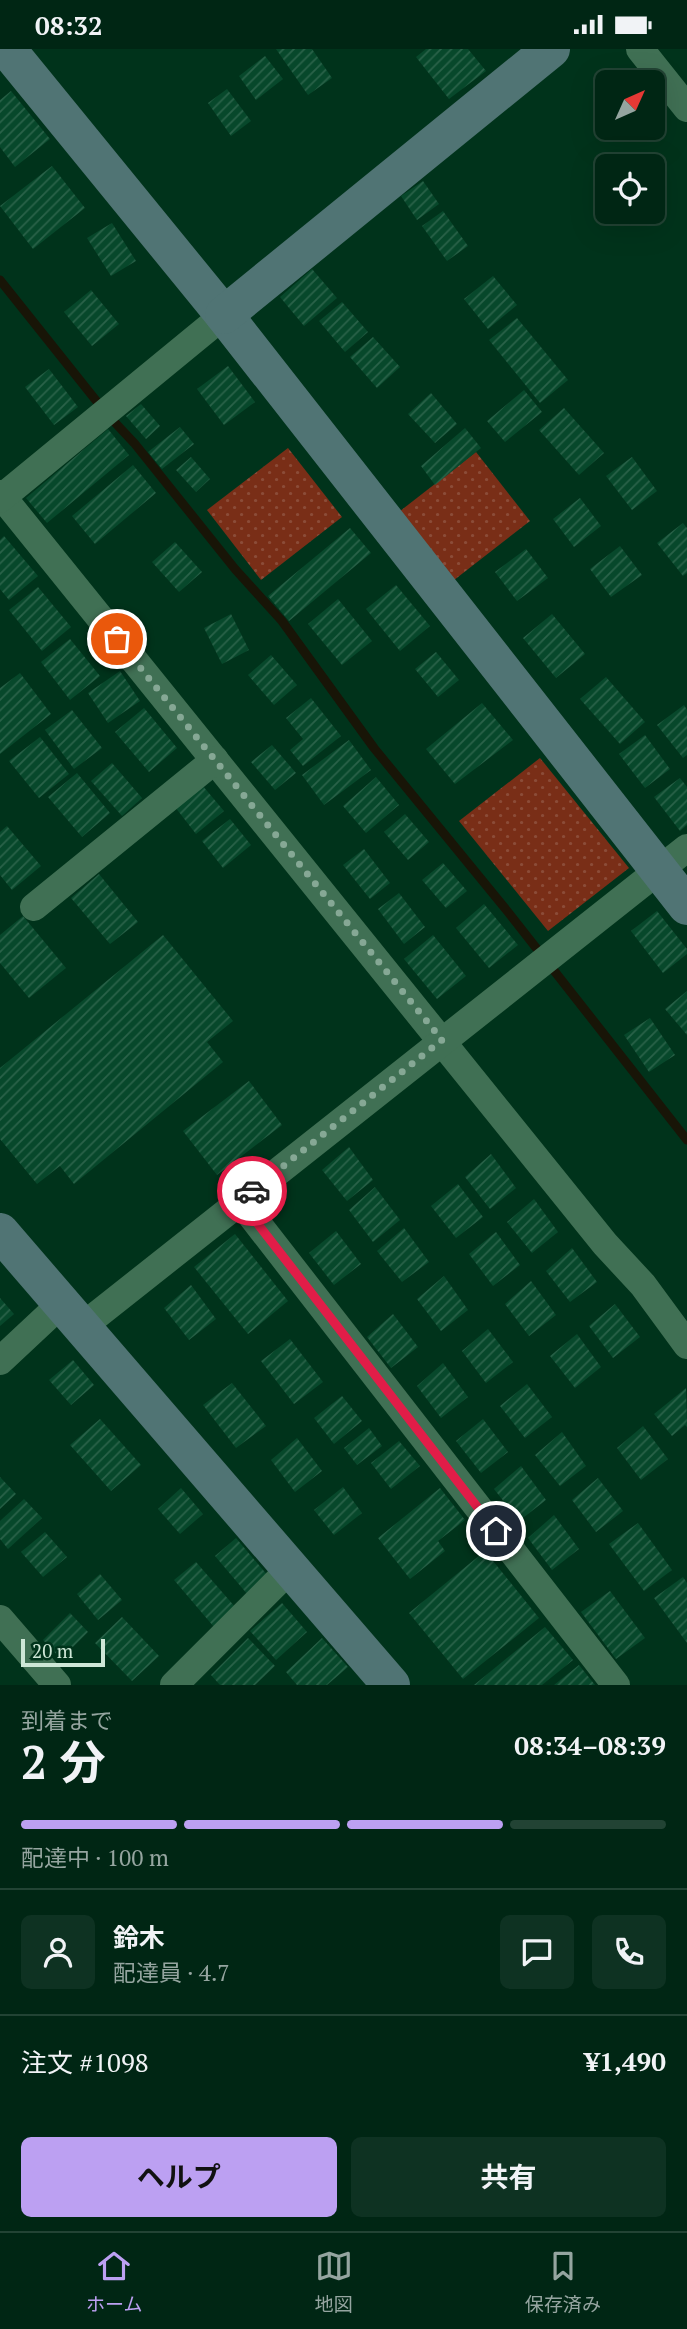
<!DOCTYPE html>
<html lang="ja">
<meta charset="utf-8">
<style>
:root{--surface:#002614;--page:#0e3222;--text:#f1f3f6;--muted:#95a5a0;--line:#224334;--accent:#bca0f2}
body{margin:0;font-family:"PT Serif","Noto Sans JP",serif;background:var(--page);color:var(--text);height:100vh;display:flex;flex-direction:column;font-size:26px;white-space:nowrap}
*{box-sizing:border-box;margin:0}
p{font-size:23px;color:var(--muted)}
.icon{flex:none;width:38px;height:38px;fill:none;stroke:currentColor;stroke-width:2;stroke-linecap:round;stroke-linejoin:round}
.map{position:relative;height:1636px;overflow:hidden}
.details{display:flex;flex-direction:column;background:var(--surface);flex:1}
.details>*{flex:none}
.needle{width:46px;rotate:45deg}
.fabs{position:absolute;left:595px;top:21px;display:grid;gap:14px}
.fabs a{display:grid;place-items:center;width:70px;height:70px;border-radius:10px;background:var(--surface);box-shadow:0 7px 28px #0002,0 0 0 2px var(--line);font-size:35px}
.scale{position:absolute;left:21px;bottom:18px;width:84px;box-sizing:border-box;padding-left:7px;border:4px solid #cee7d7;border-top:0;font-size:19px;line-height:24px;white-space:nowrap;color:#cee7d7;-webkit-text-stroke:5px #00331b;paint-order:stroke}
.pin{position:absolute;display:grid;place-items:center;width:60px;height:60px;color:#fff;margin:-30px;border:4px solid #fff;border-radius:50%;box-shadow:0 2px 7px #0007}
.courier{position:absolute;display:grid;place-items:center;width:70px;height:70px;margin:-35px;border:5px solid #e11d48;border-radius:50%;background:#fff;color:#222;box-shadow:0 2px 9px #0007}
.head em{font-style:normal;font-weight:700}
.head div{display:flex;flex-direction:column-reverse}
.head{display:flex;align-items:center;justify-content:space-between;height:119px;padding:0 21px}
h1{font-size:46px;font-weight:700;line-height:52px}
.bar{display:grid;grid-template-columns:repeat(4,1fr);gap:10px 7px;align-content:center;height:84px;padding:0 21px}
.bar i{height:9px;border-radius:5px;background:var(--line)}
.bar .selected{background:var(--accent)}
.bar p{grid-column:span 4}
.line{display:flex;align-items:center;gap:18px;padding:0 21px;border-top:2px solid var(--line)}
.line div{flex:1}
.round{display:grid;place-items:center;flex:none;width:74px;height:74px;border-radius:10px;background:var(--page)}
.button{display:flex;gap:14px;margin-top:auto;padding:14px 21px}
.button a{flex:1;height:80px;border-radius:10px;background:var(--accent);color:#111;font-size:28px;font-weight:700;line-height:80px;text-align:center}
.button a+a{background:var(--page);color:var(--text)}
.status{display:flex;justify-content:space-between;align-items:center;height:49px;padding:0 35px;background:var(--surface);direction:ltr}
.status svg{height:19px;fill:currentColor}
.tabs{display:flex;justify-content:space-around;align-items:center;height:98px;border-top:2px solid var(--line);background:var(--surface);font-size:19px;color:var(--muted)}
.tabs a{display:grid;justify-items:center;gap:4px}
.tabs .selected{color:var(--accent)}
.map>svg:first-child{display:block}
</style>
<div class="status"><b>08:32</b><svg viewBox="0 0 49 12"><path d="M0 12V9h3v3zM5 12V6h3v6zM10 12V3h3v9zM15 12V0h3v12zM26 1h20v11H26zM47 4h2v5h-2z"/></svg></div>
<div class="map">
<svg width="687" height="1636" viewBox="0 0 687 1636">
<defs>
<pattern id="grass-dots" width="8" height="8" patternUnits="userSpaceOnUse" patternTransform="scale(1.75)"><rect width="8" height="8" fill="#792e17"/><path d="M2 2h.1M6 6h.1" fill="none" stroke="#8b4c38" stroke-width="1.8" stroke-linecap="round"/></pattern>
<pattern id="building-hatch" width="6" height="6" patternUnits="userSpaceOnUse" patternTransform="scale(1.75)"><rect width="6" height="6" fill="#07482b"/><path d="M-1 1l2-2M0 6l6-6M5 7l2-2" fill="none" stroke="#2a6249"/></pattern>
</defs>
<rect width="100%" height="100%" fill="#00331b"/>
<g fill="url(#grass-dots)">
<polygon points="288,399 342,468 261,531 207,461"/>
<polygon points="476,403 530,472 449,535 395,466"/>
<polygon points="540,709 629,819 548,882 459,772"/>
</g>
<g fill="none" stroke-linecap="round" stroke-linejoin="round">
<polyline stroke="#181507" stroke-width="9" points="0,231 106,364 135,395 235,520 282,572 374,699 508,863 687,1091"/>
</g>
<g fill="url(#building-hatch)">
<polygon points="276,0 312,0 332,29 308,46"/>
<polygon points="426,0 468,0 486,22 449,50 416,8"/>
<polygon points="265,7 283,30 256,51 239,27"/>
<polygon points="227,40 251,72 231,87 208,54"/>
<polygon points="11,42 50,90 15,118 0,98 0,51"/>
<polygon points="52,117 85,159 33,200 0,157"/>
<polygon points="423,132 439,155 417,171 401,147"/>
<polygon points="443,162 468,197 447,212 422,177"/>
<polygon points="112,174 136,212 111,227 87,189"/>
<polygon points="312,220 337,249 304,277 280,248"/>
<polygon points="493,227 517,256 488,280 464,250"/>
<polygon points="91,241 119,275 92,297 64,263"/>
<polygon points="342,253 368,283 345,303 319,272"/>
<polygon points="517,269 568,331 540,354 489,291"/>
<polygon points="373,288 400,318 377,339 350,308"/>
<polygon points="228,317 255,353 224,376 197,340"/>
<polygon points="49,320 78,358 54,376 25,338"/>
<polygon points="524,341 542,363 505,393 487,372"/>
<polygon points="431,344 457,375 435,394 408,365"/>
<polygon points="141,355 160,377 146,390 126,367"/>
<polygon points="564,359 604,404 579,426 539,381"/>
<polygon points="180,378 194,395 162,420 148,403"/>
<polygon points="465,379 481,399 435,436 421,417"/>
<polygon points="108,380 129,406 47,474 26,449"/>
<polygon points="191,408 210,430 196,443 176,421"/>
<polygon points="632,408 657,442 632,461 606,427"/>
<polygon points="133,416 156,444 95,495 72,467"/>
<polygon points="580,449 601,477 574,498 553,470"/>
<polygon points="683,474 687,479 687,524 683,527 657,494"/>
<polygon points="350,479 371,504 289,572 268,547"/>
<polygon points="4,487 38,527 9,551 0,540 0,491"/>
<polygon points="175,493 202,523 179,543 152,513"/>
<polygon points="620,497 642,526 611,548 590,520"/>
<polygon points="526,500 548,529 517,552 495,523"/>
<polygon points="396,536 430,577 400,602 366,560"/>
<polygon points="38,538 71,578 42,602 9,561"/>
<polygon points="338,550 372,592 342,616 308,575"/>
<polygon points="231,565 249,601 222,615 204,579"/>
<polygon points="552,565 585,605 556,629 523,589"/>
<polygon points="70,590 100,627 70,651 41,613"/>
<polygon points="436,603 459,631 438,648 415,620"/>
<polygon points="271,606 297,636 274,656 248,626"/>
<polygon points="120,622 140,652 108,674 88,644"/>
<polygon points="20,624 51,665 0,705 0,639"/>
<polygon points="606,628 645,673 620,695 580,650"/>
<polygon points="311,649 341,687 303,717 290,701 303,690 286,669"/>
<polygon points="482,654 513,691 455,735 426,700"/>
<polygon points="684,656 687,661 687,706 683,709 657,676"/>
<polygon points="144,659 177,699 149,723 115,683"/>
<polygon points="72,661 102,699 74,720 45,681"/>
<polygon points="645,686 670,720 645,739 619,705"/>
<polygon points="40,688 69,725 39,749 9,712"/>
<polygon points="349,691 371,721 324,756 302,726"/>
<polygon points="272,696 296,724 275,741 251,713"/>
<polygon points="112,714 142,749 122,767 91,732"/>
<polygon points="77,724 110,764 82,788 48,748"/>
<polygon points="376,728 399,756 366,784 343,757"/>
<polygon points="680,729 687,738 687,776 680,782 654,748"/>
<polygon points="202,736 224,762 196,785 175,758"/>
<polygon points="405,765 429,793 408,811 384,783"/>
<polygon points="230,770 251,796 223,819 202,792"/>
<polygon points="7,777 41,817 12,841 0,826 0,783"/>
<polygon points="364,800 390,834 370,850 343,816"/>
<polygon points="443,814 467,842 446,859 422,831"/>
<polygon points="99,825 138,873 110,895 71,849"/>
<polygon points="399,844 425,878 404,895 378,860"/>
<polygon points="484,855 518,896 489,919 456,879"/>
<polygon points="657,862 687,900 687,905 663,924 631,882"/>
<polygon points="23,867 66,919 29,949 0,914 0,886"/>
<polygon points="163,886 233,972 207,993 223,1013 74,1135 60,1117 37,1135 0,1090 0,1019"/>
<polygon points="433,886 466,927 437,950 404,910"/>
<polygon points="687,942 687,986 665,960"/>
<polygon points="650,969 675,1006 649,1023 624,986"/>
<polygon points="249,1032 282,1076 217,1126 183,1082"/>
<polygon points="349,1098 373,1131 347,1152 322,1121"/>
<polygon points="491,1105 516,1139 490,1160 465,1128"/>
<polygon points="458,1135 483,1168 456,1189 431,1157"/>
<polygon points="375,1138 400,1171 373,1193 349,1161"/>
<polygon points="534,1150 558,1183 532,1204 507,1173"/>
<polygon points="404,1179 429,1213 402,1233 377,1202"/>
<polygon points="336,1182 361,1215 334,1236 309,1204"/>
<polygon points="496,1183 520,1216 493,1237 469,1205"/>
<polygon points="235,1185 288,1252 248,1285 194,1218"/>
<polygon points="572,1199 597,1233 570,1253 546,1222"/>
<polygon points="444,1227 468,1261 441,1282 417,1250"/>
<polygon points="531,1232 556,1266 529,1287 505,1255"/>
<polygon points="191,1236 216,1270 189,1291 164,1259"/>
<polygon points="0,1249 14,1265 0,1277"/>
<polygon points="615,1255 640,1288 613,1309 589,1277"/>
<polygon points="393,1265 418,1298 391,1319 367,1288"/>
<polygon points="488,1280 513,1313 486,1334 462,1302"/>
<polygon points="577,1285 601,1318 575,1339 550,1307"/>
<polygon points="290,1290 323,1333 294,1355 261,1312"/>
<polygon points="73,1311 94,1336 71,1356 49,1331"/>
<polygon points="443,1314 468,1348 441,1369 417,1337"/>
<polygon points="232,1334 266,1377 236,1399 203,1356"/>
<polygon points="527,1335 552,1368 525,1389 500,1357"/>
<polygon points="686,1339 687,1378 685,1376 672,1387 654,1365"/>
<polygon points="342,1347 362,1372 334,1395 314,1369"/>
<polygon points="100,1370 141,1416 111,1442 70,1396"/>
<polygon points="483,1370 508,1403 481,1424 456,1392"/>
<polygon points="643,1377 668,1410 641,1431 617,1399"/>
<polygon points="369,1379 382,1397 357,1416 344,1399"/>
<polygon points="562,1383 586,1417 560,1437 535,1406"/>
<polygon points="297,1389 322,1422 295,1443 271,1411"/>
<polygon points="399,1392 420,1417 391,1440 371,1414"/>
<polygon points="521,1417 546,1451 519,1472 494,1440"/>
<polygon points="0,1428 16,1445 0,1460"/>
<polygon points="598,1429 623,1462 596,1483 572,1451"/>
<polygon points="343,1438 362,1464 334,1486 314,1461"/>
<polygon points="181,1439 203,1465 180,1485 158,1460"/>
<polygon points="440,1439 465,1471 438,1492 445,1502 410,1530 378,1489"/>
<polygon points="24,1450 42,1469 8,1500 0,1490 0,1472"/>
<polygon points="554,1466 579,1500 552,1521 528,1489"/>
<polygon points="638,1474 672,1521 644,1542 609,1495"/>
<polygon points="45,1483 67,1508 43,1528 21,1503"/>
<polygon points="236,1489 269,1528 248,1546 215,1507"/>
<polygon points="485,1502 539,1569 463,1630 409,1564"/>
<polygon points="196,1513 236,1559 214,1578 174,1531"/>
<polygon points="100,1525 122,1551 98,1571 77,1545"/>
<polygon points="683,1528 687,1534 687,1594 654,1549"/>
<polygon points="610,1542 645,1589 616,1610 581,1563"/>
<polygon points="282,1554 307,1583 276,1611 250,1582"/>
<polygon points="70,1564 88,1583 61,1610 43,1591"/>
<polygon points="122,1568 159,1607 132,1632 95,1594"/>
<polygon points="545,1578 573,1611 542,1636 474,1636"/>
<polygon points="248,1589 275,1617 255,1636 220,1636 211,1626"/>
<polygon points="322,1589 348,1618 327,1636 297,1636 286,1623"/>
<polygon points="579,1616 595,1636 554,1636"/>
</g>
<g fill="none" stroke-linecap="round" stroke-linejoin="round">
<g stroke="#407054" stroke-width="28">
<polyline points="640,0 687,59"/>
<polyline points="0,445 605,1195 643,1236 687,1296"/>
<polyline points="0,450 224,266"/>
<polyline points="34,858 215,711"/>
<polyline points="240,1152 616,1636"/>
<polyline points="83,1277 687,799"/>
<polyline points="0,1312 62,1254"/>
<polyline points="0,1570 57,1636"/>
<polyline points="174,1636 290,1520"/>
</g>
<g stroke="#507474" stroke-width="38">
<polyline points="7,0 224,266 687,857"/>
<polyline points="224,266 551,0"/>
<polyline points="0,1183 391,1636"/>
</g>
</g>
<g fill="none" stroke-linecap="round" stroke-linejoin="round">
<polyline stroke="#86a895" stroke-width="7" stroke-dasharray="0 12.6" points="117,590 442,991 252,1142"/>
<polyline stroke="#e11d48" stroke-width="9" points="252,1142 240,1152 496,1482"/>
</g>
</svg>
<div class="fabs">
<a><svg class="needle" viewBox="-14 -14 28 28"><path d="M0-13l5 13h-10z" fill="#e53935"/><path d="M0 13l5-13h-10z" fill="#95a5a0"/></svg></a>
<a><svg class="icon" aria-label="locate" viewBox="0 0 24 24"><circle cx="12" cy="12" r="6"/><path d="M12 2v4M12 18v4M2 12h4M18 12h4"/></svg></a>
</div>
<div class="scale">20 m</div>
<div class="pin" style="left:117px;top:590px;background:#ea580c"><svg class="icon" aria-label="bag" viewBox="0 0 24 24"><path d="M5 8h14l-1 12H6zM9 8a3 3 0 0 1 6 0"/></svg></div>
<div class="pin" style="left:496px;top:1482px;background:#1f2937"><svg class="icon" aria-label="home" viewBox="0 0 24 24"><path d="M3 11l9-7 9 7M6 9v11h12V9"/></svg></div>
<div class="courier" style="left:252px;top:1142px"><svg class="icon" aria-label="car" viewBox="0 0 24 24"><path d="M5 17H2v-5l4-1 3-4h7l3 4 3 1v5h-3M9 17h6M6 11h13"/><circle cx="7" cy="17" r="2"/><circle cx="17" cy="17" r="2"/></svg></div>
</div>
<section class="details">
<div class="head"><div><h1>2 分</h1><p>到着まで</p></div><em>08:34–08:39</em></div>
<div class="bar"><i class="selected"></i><i class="selected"></i><i class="selected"></i><i></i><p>配達中 · 100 m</p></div>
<div class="line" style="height:126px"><a class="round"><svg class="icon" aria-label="person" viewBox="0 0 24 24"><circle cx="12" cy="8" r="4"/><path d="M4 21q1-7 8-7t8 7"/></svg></a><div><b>鈴木</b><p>配達員 · 4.7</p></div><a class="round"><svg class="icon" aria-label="chat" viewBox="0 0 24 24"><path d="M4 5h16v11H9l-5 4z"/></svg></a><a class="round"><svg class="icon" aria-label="phone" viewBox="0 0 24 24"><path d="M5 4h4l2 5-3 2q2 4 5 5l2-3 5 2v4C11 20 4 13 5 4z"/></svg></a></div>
<div class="line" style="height:91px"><div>注文 #1098</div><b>¥1,490</b></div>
<div class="button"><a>ヘルプ</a><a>共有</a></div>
</section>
<nav class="tabs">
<a class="selected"><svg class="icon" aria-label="home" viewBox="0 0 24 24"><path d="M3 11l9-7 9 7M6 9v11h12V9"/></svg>ホーム</a>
<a><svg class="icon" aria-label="map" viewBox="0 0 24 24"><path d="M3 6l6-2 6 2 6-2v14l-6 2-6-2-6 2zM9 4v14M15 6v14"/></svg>地図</a>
<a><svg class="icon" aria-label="saved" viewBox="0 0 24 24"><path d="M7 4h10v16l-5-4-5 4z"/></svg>保存済み</a>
</nav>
